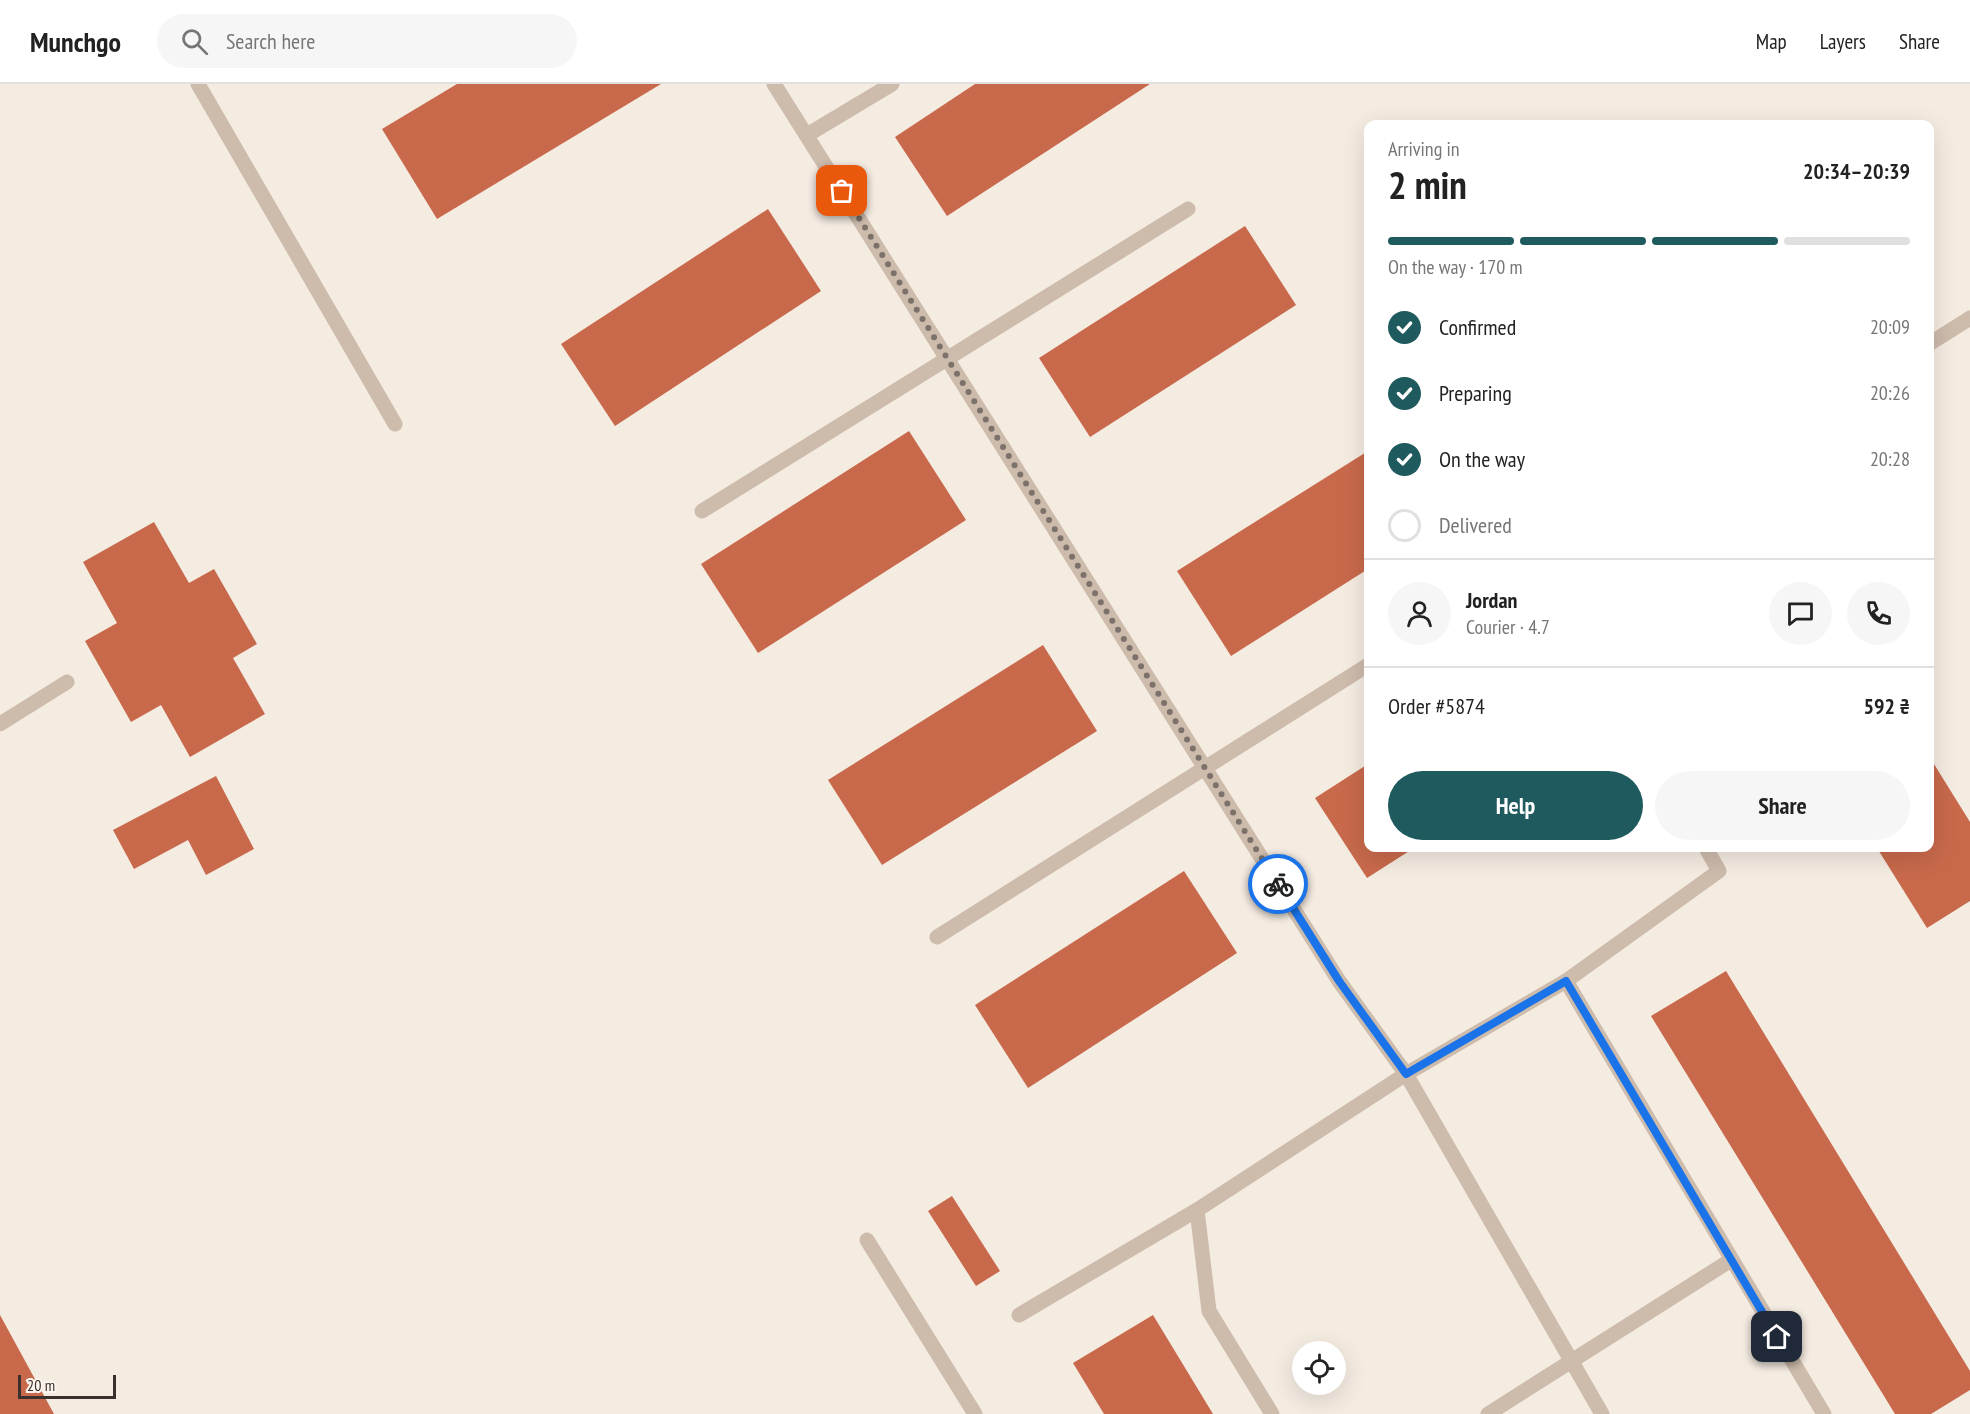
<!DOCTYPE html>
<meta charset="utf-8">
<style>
:root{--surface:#fff;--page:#f6f6f6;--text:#222;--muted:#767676;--line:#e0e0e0;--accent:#1f5a5e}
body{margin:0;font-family:"PT Sans Narrow",sans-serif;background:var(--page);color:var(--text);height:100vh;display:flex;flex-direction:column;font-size:22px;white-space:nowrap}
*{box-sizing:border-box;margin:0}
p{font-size:20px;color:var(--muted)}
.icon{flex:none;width:33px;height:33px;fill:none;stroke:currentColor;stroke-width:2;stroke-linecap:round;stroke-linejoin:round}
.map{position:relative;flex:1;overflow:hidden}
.side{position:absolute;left:1364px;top:36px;width:570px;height:732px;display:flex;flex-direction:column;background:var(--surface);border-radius:12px;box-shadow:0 6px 24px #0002}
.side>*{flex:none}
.buttons{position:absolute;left:1292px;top:1257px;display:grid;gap:12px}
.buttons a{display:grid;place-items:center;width:54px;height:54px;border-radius:50%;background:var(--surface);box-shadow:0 6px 24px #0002;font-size:30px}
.scale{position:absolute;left:18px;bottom:15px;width:98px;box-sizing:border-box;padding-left:6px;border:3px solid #3b302b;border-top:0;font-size:16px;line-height:21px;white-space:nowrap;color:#3b302b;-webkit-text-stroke:4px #fbf5ee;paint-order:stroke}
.pin{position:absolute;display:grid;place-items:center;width:51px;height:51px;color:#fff;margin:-26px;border-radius:12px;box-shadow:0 3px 9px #0006}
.courier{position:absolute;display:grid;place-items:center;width:60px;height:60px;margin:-30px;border:4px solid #1a73e8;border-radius:50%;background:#fff;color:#222;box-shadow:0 2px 8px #0007}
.overview em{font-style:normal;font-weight:700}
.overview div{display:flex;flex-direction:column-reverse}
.overview{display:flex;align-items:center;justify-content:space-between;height:102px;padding:0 24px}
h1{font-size:39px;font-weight:700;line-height:45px}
.bar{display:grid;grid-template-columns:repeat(4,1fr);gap:9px 6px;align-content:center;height:72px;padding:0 24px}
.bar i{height:8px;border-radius:4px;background:var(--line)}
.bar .selected{background:var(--accent)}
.bar p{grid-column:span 4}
.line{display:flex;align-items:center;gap:15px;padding:0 24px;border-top:2px solid var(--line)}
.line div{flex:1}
.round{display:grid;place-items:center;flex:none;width:63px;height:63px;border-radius:32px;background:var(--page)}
ol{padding:0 24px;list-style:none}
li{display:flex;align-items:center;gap:18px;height:66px}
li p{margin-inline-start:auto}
li .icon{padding:6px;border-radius:50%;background:var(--accent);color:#fff;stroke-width:4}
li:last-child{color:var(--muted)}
li i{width:33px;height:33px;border:3px solid var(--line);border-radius:50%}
.action{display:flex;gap:12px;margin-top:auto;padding:12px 24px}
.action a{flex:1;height:69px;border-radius:36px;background:var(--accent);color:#fff;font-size:24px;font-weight:700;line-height:69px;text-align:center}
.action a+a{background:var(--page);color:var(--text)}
header{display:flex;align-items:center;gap:36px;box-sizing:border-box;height:84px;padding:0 30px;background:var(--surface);border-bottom:2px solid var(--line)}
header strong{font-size:28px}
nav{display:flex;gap:33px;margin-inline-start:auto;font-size:21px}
.search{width:420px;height:54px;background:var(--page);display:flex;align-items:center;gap:15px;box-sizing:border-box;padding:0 21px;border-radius:33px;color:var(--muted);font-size:22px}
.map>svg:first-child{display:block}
</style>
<header>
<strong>Munchgo</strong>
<div class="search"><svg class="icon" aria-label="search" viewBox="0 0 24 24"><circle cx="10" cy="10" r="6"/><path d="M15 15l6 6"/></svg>Search here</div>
<nav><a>Map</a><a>Layers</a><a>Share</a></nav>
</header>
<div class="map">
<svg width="1970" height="1330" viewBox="0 0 1970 1330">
<rect width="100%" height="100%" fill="#f4ebe1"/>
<g fill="#c8694b">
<polygon points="457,0 661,0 437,135 382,45"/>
<polygon points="975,0 1150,0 947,132 895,53"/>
<polygon points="768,125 821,207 615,342 561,260"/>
<polygon points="1245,142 1296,221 1090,353 1039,274"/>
<polygon points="909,347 966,436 758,569 701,480"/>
<polygon points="1368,367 1368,485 1231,572 1177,487"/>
<polygon points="154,438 189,499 214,485 257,560 233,574 265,630 190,673 161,621 131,638 85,557 117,539 83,478"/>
<polygon points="1043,561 1097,647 882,781 828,696"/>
<polygon points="1929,672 1970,738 1970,817 1927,844 1877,764 1929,764"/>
<polygon points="1368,680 1368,764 1414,764 1367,794 1315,714"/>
<polygon points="216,692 254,765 206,791 188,756 134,785 113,746"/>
<polygon points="1184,787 1237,869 1028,1004 975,921"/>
<polygon points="1726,887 1970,1287 1970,1306 1931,1330 1895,1330 1651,932"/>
<polygon points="952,1112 1000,1187 976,1202 928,1127"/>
<polygon points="0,1231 54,1330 0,1330"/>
<polygon points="1153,1231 1213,1330 1104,1330 1073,1279"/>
</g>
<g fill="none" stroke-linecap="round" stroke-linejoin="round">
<g stroke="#cdbbac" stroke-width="15">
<polyline points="198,0 395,340"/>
<polyline points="774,0 1339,897 1406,990 1602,1330"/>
<polyline points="807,51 892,0"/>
<polyline points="1929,260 1970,234"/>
<polyline points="702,427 1188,125"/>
<polyline points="0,640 67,598"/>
<polyline points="937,853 1368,581"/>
<polyline points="1566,897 1824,1330"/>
<polyline points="1197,1126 1209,1227 1272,1330"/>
<polyline points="867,1156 975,1330"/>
<polyline points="1019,1231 1197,1126 1406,990 1566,897 1719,787 1706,764"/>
<polyline points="1488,1330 1731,1176"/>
</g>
</g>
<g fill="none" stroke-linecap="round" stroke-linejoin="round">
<polyline stroke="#7c716b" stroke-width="6" stroke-dasharray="0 10.8" points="842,107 1278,800"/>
<polyline stroke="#1a73e8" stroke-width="8" points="1278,800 1339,897 1406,990 1566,897 1777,1253"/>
</g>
</svg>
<div class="buttons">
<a><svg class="icon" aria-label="locate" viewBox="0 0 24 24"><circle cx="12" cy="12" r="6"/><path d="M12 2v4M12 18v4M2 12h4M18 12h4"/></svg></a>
</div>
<div class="scale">20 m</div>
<div class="pin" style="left:842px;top:107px;background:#ea580c"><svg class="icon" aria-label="bag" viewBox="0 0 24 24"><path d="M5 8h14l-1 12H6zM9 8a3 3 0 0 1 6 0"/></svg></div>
<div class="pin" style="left:1777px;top:1253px;background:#1f2937"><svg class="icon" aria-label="home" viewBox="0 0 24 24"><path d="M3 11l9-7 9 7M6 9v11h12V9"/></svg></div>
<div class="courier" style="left:1278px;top:800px"><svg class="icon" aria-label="bike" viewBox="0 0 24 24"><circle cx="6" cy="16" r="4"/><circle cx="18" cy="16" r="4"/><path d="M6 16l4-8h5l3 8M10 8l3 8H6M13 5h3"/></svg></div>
<section class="side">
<div class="overview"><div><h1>2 min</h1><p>Arriving in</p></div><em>20:34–20:39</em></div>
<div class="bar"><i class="selected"></i><i class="selected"></i><i class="selected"></i><i></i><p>On the way · 170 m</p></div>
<ol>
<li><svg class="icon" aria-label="check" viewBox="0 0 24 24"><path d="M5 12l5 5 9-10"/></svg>Confirmed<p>20:09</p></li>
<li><svg class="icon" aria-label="check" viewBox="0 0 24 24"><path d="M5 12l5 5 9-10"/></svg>Preparing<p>20:26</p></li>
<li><svg class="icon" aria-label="check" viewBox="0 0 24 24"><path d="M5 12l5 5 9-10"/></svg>On the way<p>20:28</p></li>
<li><i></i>Delivered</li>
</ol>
<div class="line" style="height:108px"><a class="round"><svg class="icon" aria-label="person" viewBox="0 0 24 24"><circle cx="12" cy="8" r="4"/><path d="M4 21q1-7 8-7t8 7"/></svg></a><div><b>Jordan</b><p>Courier · 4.7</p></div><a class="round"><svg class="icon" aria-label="chat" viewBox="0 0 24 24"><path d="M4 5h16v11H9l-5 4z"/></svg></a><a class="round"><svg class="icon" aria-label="phone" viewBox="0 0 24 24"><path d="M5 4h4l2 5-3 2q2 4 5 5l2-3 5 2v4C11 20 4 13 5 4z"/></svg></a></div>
<div class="line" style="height:78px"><div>Order #5874</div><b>592 ₴</b></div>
<div class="action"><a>Help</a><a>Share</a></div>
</section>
</div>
